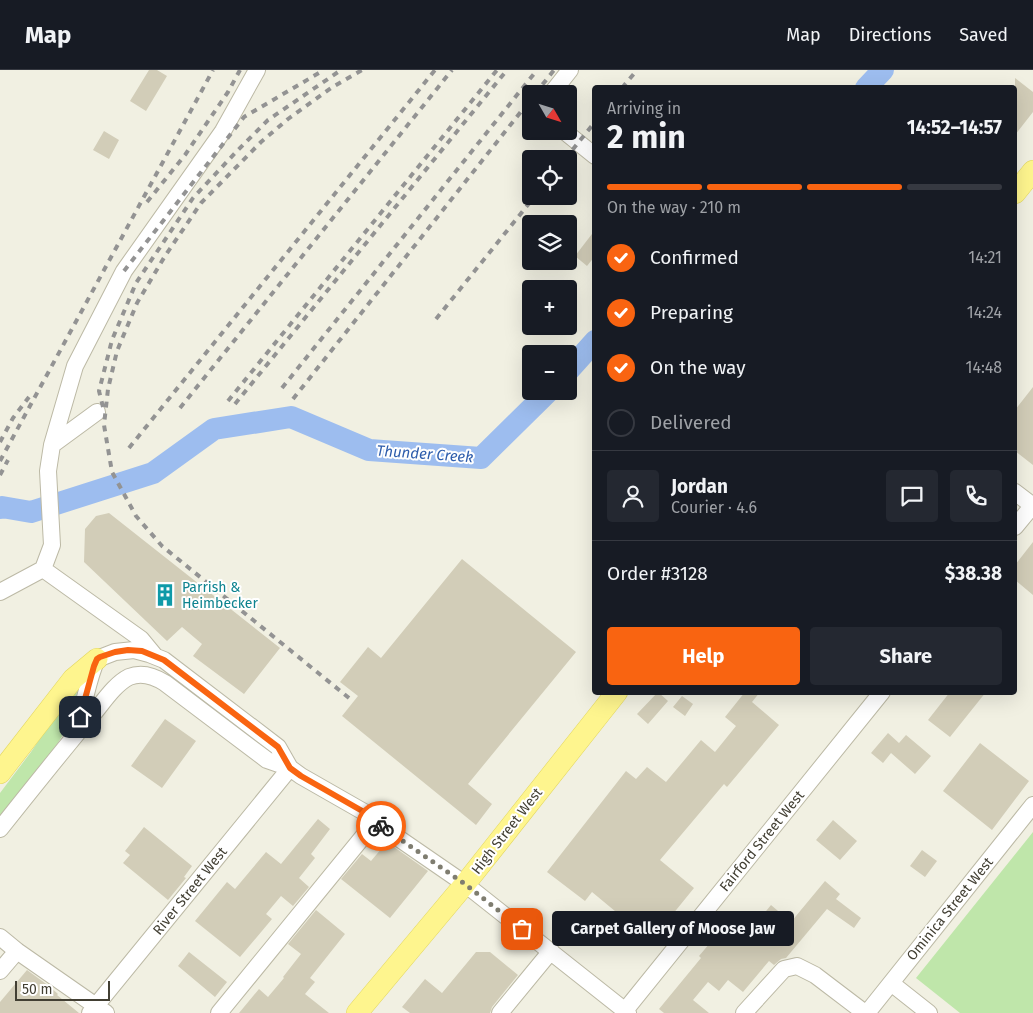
<!DOCTYPE html>
<html lang="en">
<head>
<meta charset="utf-8">
<style>
  body { margin:0; font-family:"Fira Sans",sans-serif; background:#242831; color:#f1f3f6; height:100vh; display:flex; flex-direction:column; font-size:19px; white-space:nowrap }
  * { box-sizing:border-box; margin:0 }
  p { font-size:16px; color:#9ea1a6 }
  .icon { flex:none; width:28px; height:28px; fill:none; stroke:currentColor; stroke-width:2; stroke-linecap:round; stroke-linejoin:round }
  .map { position:relative; flex:1; overflow:hidden }
  .details { position:absolute; left:592px; top:15px; width:425px; height:610px; display:flex; flex-direction:column; background:#171b24; border-radius:5px; box-shadow:0 5px 20px #0002 }
  .details>* { flex:none }
  .needle { width:32px; rotate:129deg }
  .fabs { position:absolute; left:522px; top:15px; display:grid; gap:10px }
  .fabs a { display:grid; place-items:center; width:55px; height:55px; border-radius:5px; background:#171b24; box-shadow:0 5px 20px #0002; font-size:25px }
  .scale { position:absolute; left:15px; bottom:12px; width:95px; box-sizing:border-box; padding-left:5px; border:2px solid #423f33; border-top:0; font-size:14px; line-height:18px; white-space:nowrap; color:#423f33; -webkit-text-stroke:4px #fff; paint-order:stroke }
  .pin { position:absolute; display:grid; place-items:center; width:42px; height:42px; color:#fff; margin:-21px; border-radius:10px; box-shadow:0 2px 8px #0006 }
  .courier { position:absolute; display:grid; place-items:center; width:50px; height:50px; margin:-25px; border:4px solid #f96411; border-radius:50%; background:#fff; color:#222; box-shadow:0 1px 6px #0007 }
  .bubble { position:absolute; height:35px; border-radius:5px; background:#171b24; box-shadow:0 5px 20px #0002; font-size:16px; font-weight:700; line-height:35px; text-align:center }
  .headline em { font-style:normal; font-weight:700 }
  .headline div { display:flex; flex-direction:column-reverse }
  .headline { display:flex; align-items:center; justify-content:space-between; height:85px; padding:0 15px }
  h1 { font-size:32px; font-weight:700; line-height:38px }
  .bar { display:grid; grid-template-columns:repeat(4,1fr); gap:8px 5px; align-content:center; height:60px; padding:0 15px }
  .bar i { height:6px; border-radius:4px; background:#363941 }
  .bar .current { background:#f96411 }
  .bar p { grid-column:span 4 }
  .line { display:flex; align-items:center; gap:12px; padding:0 15px; border-top:1px solid #363941 }
  .line div { flex:1 }
  .round { display:grid; place-items:center; flex:none; width:52px; height:52px; border-radius:5px; background:#242831 }
  ol { padding:0 15px; list-style:none }
  li { display:flex; align-items:center; gap:15px; height:55px }
  li p { margin-inline-start:auto }
  li .icon { padding:5px; border-radius:50%; background:#f96411; color:#fff; stroke-width:4 }
  li:last-child { color:#9ea1a6 }
  li i { width:28px; height:28px; border:2px solid #363941; border-radius:50% }
  .cta { display:flex; gap:10px; margin-top:auto; padding:10px 15px }
  .cta a { flex:1; height:58px; border-radius:5px; background:#f96411; color:#fff; font-size:20px; font-weight:700; line-height:58px; text-align:center }
  .cta a+a { background:#242831; color:#f1f3f6 }
  header { display:flex; align-items:center; gap:30px; box-sizing:border-box; height:70px; padding:0 25px; background:#171b24; border-bottom:1px solid #363941 }
  header strong { font-size:24px }
  nav { display:flex; gap:28px; margin-inline-start:auto; font-size:18px }
  .map>svg:first-child { display:block }
  .green { fill:#bfe6aa }
  .lines { fill:none; stroke-linecap:round; stroke-linejoin:round }
  .river { stroke:#9dbdef; stroke-width:22 }
  .building { fill:#d2cdb8 }
  .minor-casing { stroke:#bcb9a5; stroke-width:18 }
  .major-casing { stroke:#e2d65f; stroke-width:22 }
  .minor { stroke:#fff; stroke-width:16 }
  .major { stroke:#fef58e; stroke-width:21 }
  .rail { stroke:#939393; stroke-width:4; stroke-dasharray:6 6; stroke-linecap:butt }
  .done { stroke:#7f7d70; stroke-width:5; stroke-dasharray:0 9 }
  .route { stroke:#f96411; stroke-width:6 }
  .labels { text-anchor:middle; dominant-baseline:central; stroke-width:4; stroke-linejoin:round; paint-order:stroke }
  .culture-label { font-size:14px; fill:#0d838f; stroke:#fff; text-anchor:start }
  .street-label { font-size:14px; fill:#423f33; stroke:#fff }
  .water-label { font-size:15px; font-style:italic; fill:#2e5dac; stroke:#fff }
</style>
</head>
<body>
<header>
<strong>Map</strong>
<nav><a>Map</a><a>Directions</a><a>Saved</a></nav>
</header>
<div class="map">
<svg width="1033" height="943" viewBox="0 0 1033 943">
  <rect width="100%" height="100%" fill="#f1f0e2"/>
  <!-- green -->
  <path class="green" d="M77 613C80 661 29 711 0 747V723L31 682Z
    M1033 762V943H960L916 908Z"/>
  <g class="lines">
    <!-- river -->
    <path class="river" d="M866 18 883 0
      M569 300 595 271
      M0 438 2 437 31 442 153 403 214 359 291 347 369 380 481 388 549 321"/>
  </g>
  <!-- building -->
  <path class="building" d="M149 0H157L167 6 146 41 130 31Z
    M1015 8 1033 22V42L1015 65Z
    M104 61 119 70 109 89 93 80Z
    M595 160V186L587 196 575 186Z
    M1033 317V395L1015 381V340Z
    M109 443 280 578 244 624 193 586 202 574 182 557 167 571 84 492 85 459 96 446Z
    M1033 472V525L1015 510V495Z
    M462 489 576 582 468 714 492 734 476 755 342 646 358 626 340 612 368 577 381 588Z
    M658 622 668 631 648 654 637 644Z
    M745 622H760L752 632 779 655 727 717 724 714 660 790 694 818 651 871 592 822 585 831 547 802 626 701 636 709 647 697 666 712 701 670 715 682 736 656 725 647Z
    M950 622H986L950 667 928 650Z
    M682 626 693 634 685 646 673 637Z
    M165 649 196 671 162 718 131 696Z
    M888 663 899 673 906 665 931 686 915 704 891 683 883 693 871 683Z
    M980 673 1029 711 992 760 943 721Z
    M318 749 330 759 311 784 315 788 299 808 309 817 293 836 281 826 266 844 272 849 240 887 195 851 227 812 235 819 266 782 281 794Z
    M833 750 857 771 840 790 816 770Z
    M144 757 192 796 184 807 186 808 168 830 123 793 130 785 125 781Z
    M387 772 428 801 390 848 341 809 362 784 371 791Z
    M922 780 937 791 925 807 910 796Z
    M825 811 840 824 836 829 861 848 854 858 827 839 786 888 781 889 774 895 769 891 743 922 728 910 719 921 708 912 693 930 709 943H664L659 939 701 888 699 886 721 860 739 874 771 835 791 852Z
    M316 840 345 864 310 908 315 912 305 924 329 943H239L259 919 268 927 284 908 283 907 301 884 288 874Z
    M189 882 227 912 215 927 178 896Z
    M476 882H490L518 905 492 937 490 943H410L402 937 425 909 442 923Z
    M27 900 49 916 58 924 57 925 79 943H0V932Z"/>
  <g class="lines">
    <defs>
      <path id="minor" d="M551 24 570 0
        M564 61 595 86
        M52 375 97 342
        M1015 422 1033 436
        M1015 457 1033 435
        M43 499 141 569 155 586
        M0 522 43 499 52 475 48 401 52 375 75 296 124 201 223 61 257 0
        M76 658C85 635 87 611 97 589L115 582 134 580 149 584 164 590 278 677 290 698
        M0 759C31 720 62 681 94 643 104 631 115 614 129 607 141 602 154 606 165 613L267 690 290 698 301 706 364 742 375 752 465 814 628 943
        M0 867 17 881 106 943
        M0 901 17 881
        M891 913 929 943
        M90 943 290 698
        M219 943 375 752
        M500 943 551 881
        M623 943 882 622
        M744 943 784 899 797 896 815 905 865 943
        M867 943 1033 735"/>
      <path id="major" d="M1015 123 1033 101
        M0 703 73 609 97 589
        M357 943 465 814 617 622"/>
    </defs>
    <!-- minor casing -->
    <use href="#minor" class="minor-casing"/>
    <!-- major casing -->
    <use href="#major" class="major-casing"/>
    <!-- minor -->
    <use href="#minor" class="minor"/>
    <!-- major -->
    <use href="#major" class="major"/>
    <!-- rail -->
    <path class="rail" d="M622 18 637 0
      M535 24 554 0
      M565 89 595 52
      M147 132 185 85 228 22 240 0
      M124 201 244 47 324 0
      M436 249 535 126
      M282 318 537 0
      M293 329 531 29
      M228 331 497 0
      M235 334 507 0
      M103 337 99 321 112 270 136 213 193 128 237 81 268 50 341 0
      M180 338 452 0
      M0 372 13 348 29 327
      M129 378 435 0
      M0 391 213 0
      M0 405 8 390
      M349 628 162 476 136 446 112 402 104 355 108 319 117 281 137 233 165 186 201 133 261 72 288 49 331 18 362 0"/>
  </g>
  <g class="lines">
    <!-- done -->
    <path class="done" d="M381 756 465 814 522 859"/>
    <!-- route -->
    <path class="route" d="M80 647 94 596 97 589 100 587 115 582 128 580 142 581 164 590 278 677 290 698 301 706 364 742 381 756"/>
  </g>
  <!-- icons -->
  <defs>
    <symbol id="building-bare" viewBox="-9 -9 18 18"><path d="M-4-6H4V6H1V3H-1V6H-4ZM-2.5-4.3h1.7v1.8h-1.7ZM.8-4.3h1.7v1.8H.8ZM-2.5-1h1.7V.8h-1.7ZM.8-1h1.7V.8H.8Z" fill="#0f9aa8" stroke="#fff" stroke-width="2.5" paint-order="stroke"/></symbol>
  </defs>
  <g fill-rule="evenodd">
    <use href="#building-bare" x="149" y="509" width="32" height="32"/>
  </g>
  <g class="labels">
    <!-- culture labels -->
    <g class="culture-label">
      <text x="182" y="517">Parrish &amp;<tspan x="182" dy="16">Heimbecker</tspan></text>
    </g>
    <!-- street labels -->
    <g class="street-label">
      <text transform="translate(507 761) rotate(-52)">High Street West</text>
      <text transform="translate(762 771) rotate(-51)">Fairford Street West</text>
      <text transform="translate(190 821) rotate(-51)">River Street West</text>
      <text transform="translate(950 839) rotate(-51)">Ominica Street West</text>
    </g>
    <!-- water labels -->
    <g class="water-label">
      <text transform="translate(425 384) rotate(4)">Thunder Creek</text>
    </g>
  </g>
</svg>
<div class="fabs">
<a><svg class="needle" viewBox="-14 -14 28 28"><path d="M0-13l5 13h-10z" fill="#e53935"/><path d="M0 13l5-13h-10z" fill="#9ea1a6"/></svg></a>
<a><svg class="icon" aria-label="locate" viewBox="0 0 24 24"><circle cx="12" cy="12" r="6"/><path d="M12 2v4M12 18v4M2 12h4M18 12h4"/></svg></a>
<a><svg class="icon" aria-label="layers" viewBox="0 0 24 24"><path d="M12 4l9 5-9 5-9-5zM3 14l9 5 9-5"/></svg></a>
<a>+</a>
<a>−</a>
</div>
<div class="scale">50 m</div>
<div class="pin" style="left:522px;top:859px;background:#ea580c"><svg class="icon" aria-label="bag" viewBox="0 0 24 24"><path d="M5 8h14l-1 12H6zM9 8a3 3 0 0 1 6 0"/></svg></div>
<div class="pin" style="left:80px;top:647px;background:#1f2937"><svg class="icon" aria-label="home" viewBox="0 0 24 24"><path d="M3 11l9-7 9 7M6 9v11h12V9"/></svg></div>
<div class="courier" style="left:381px;top:756px"><svg class="icon" aria-label="bike" viewBox="0 0 24 24"><circle cx="6" cy="16" r="4"/><circle cx="18" cy="16" r="4"/><path d="M6 16l4-8h5l3 8M10 8l3 8H6M13 5h3"/></svg></div>
<div class="bubble" style="left:552px;top:841px;width:242px">Carpet Gallery of Moose Jaw</div>
<section class="details">
<div class="headline"><div><h1>2 min</h1><p>Arriving in</p></div><em>14:52–14:57</em></div>
<div class="bar"><i class="current"></i><i class="current"></i><i class="current"></i><i></i><p>On the way · 210 m</p></div>
<ol>
<li><svg class="icon" aria-label="check" viewBox="0 0 24 24"><path d="M5 12l5 5 9-10"/></svg>Confirmed<p>14:21</p></li>
<li><svg class="icon" aria-label="check" viewBox="0 0 24 24"><path d="M5 12l5 5 9-10"/></svg>Preparing<p>14:24</p></li>
<li><svg class="icon" aria-label="check" viewBox="0 0 24 24"><path d="M5 12l5 5 9-10"/></svg>On the way<p>14:48</p></li>
<li><i></i>Delivered</li>
</ol>
<div class="line" style="height:90px"><a class="round"><svg class="icon" aria-label="person" viewBox="0 0 24 24"><circle cx="12" cy="8" r="4"/><path d="M4 21q1-7 8-7t8 7"/></svg></a><div><b>Jordan</b><p>Courier · 4.6</p></div><a class="round"><svg class="icon" aria-label="chat" viewBox="0 0 24 24"><path d="M4 5h16v11H9l-5 4z"/></svg></a><a class="round"><svg class="icon" aria-label="phone" viewBox="0 0 24 24"><path d="M5 4h4l2 5-3 2q2 4 5 5l2-3 5 2v4C11 20 4 13 5 4z"/></svg></a></div>
<div class="line" style="height:65px"><div>Order #3128</div><b>$38.38</b></div>
<div class="cta"><a>Help</a><a>Share</a></div>
</section>
</div>
</body>
</html>
